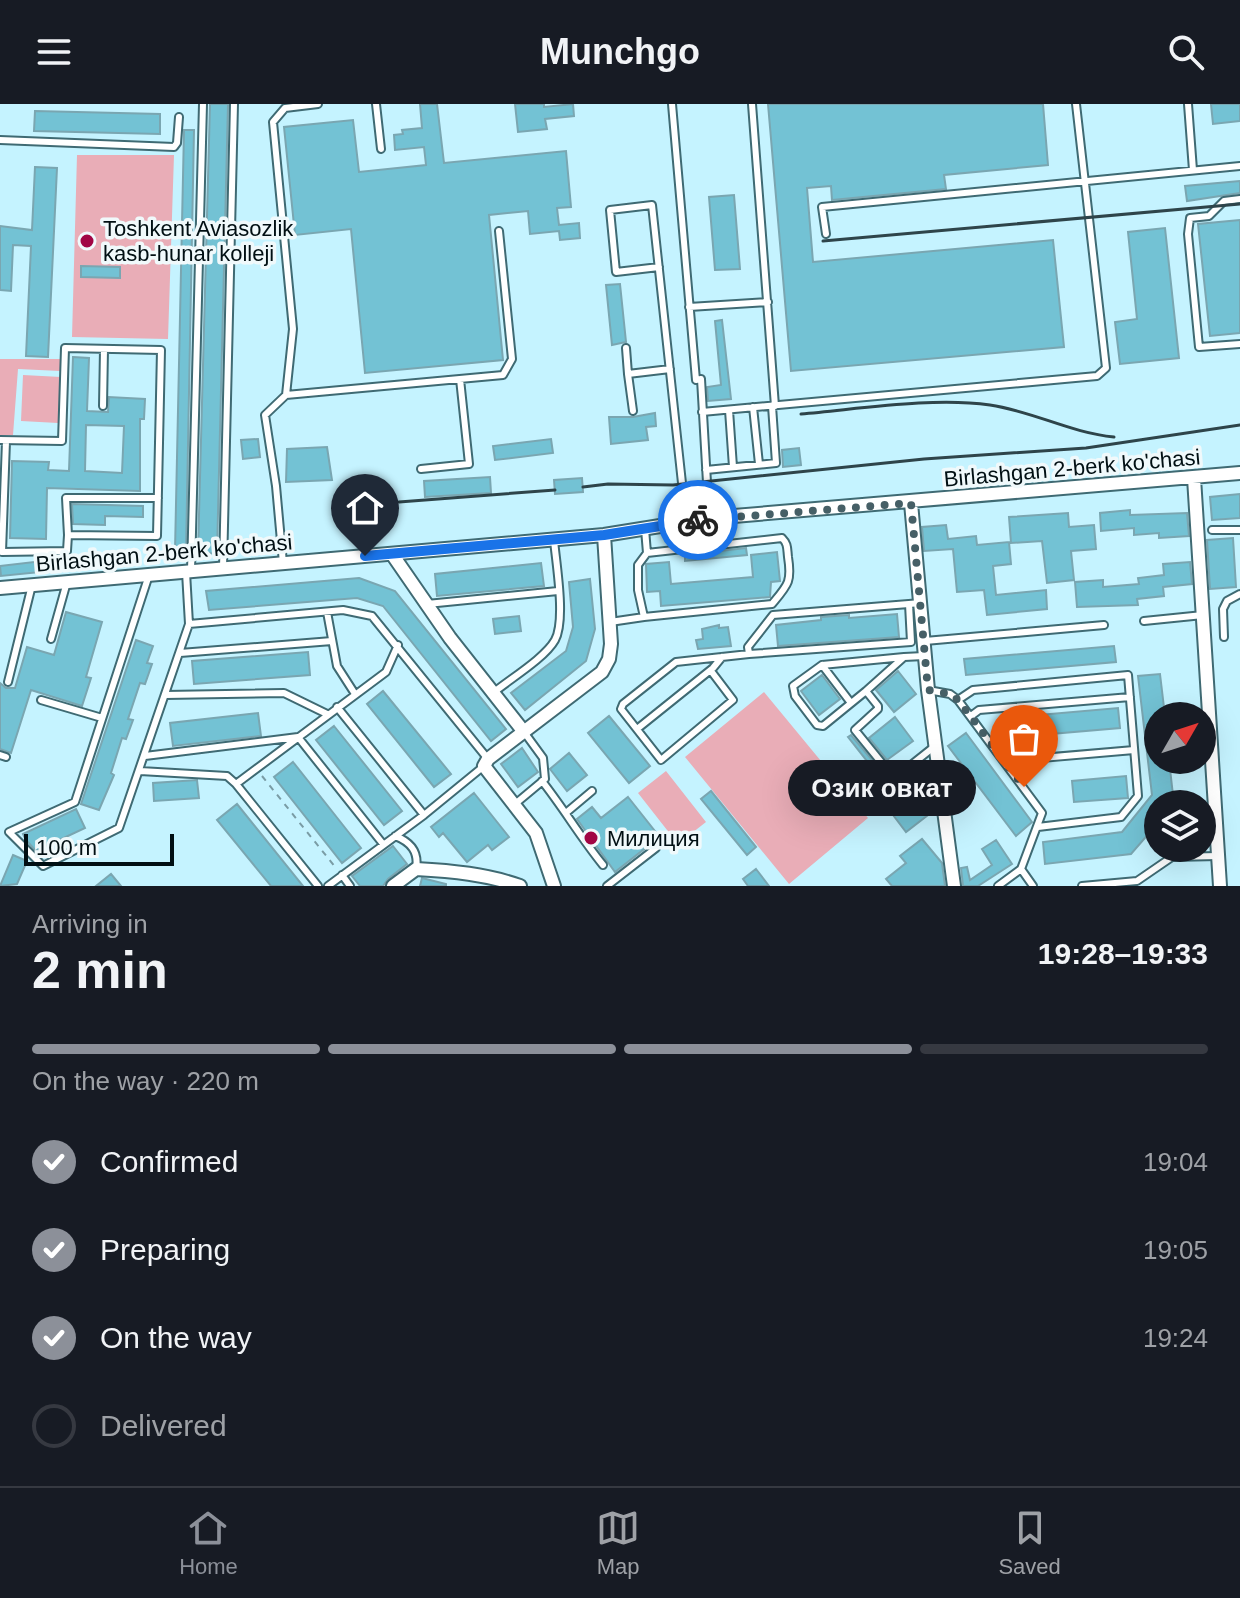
<!DOCTYPE html>
<html lang="en">
<head>
<meta charset="utf-8">
<style>
  body { margin:0; font-family:Arial,sans-serif; background:#242831; color:#f1f3f6; height:100vh; display:flex; flex-direction:column; font-size:30px; white-space:nowrap }
  * { box-sizing:border-box; margin:0 }
  p { font-size:26px; color:#9ea1a6 }
  .icon { flex:none; width:44px; height:44px; fill:none; stroke:currentColor; stroke-width:2; stroke-linecap:round; stroke-linejoin:round }
  .map { position:relative; height:782px; overflow:hidden }
  .drawer { display:flex; flex-direction:column; background:#171b24; flex:1 }
  .drawer>* { flex:none }
  .needle { width:52px; rotate:51deg }
  .tools { position:absolute; left:1144px; top:598px; display:grid; gap:16px }
  .tools a { display:grid; place-items:center; width:72px; height:72px; border-radius:50%; background:#171b24; box-shadow:0 8px 32px #0002; font-size:40px }
  .scale { position:absolute; left:24px; bottom:20px; width:150px; box-sizing:border-box; padding-left:8px; border:4px solid #010f13; border-top:0; font-size:22px; line-height:28px; white-space:nowrap; color:#010f13; -webkit-text-stroke:6px #f0f9fb; paint-order:stroke }
  .pin { position:absolute; display:grid; place-items:center; width:68px; height:68px; color:#fff; margin:-82px -34px; border-radius:50% 50% 50% 0; rotate:-45deg; box-shadow:0 0 8px #0007 }
  .pin .icon { rotate:45deg }
  .courier { position:absolute; display:grid; place-items:center; width:80px; height:80px; margin:-40px; border:6px solid #1a73e8; border-radius:50%; background:#fff; color:#222; box-shadow:0 2px 10px #0007 }
  .bubble { position:absolute; height:56px; border-radius:28px; background:#171b24; box-shadow:0 8px 32px #0002; font-size:26px; font-weight:800; line-height:56px; text-align:center }
  .summary em { font-style:normal; font-weight:800 }
  .summary div { display:flex; flex-direction:column-reverse }
  .summary { display:flex; align-items:center; justify-content:space-between; height:136px; padding:0 32px }
  h1 { font-size:52px; font-weight:800; line-height:60px }
  .bar { display:grid; grid-template-columns:repeat(4,1fr); gap:12px 8px; align-content:center; height:96px; padding:0 32px }
  .bar i { height:10px; border-radius:6px; background:#363941 }
  .bar .selected { background:#8c9099 }
  .bar p { grid-column:span 4 }
  ol { padding:0 32px; list-style:none }
  li { display:flex; align-items:center; gap:24px; height:88px }
  li p { margin-inline-start:auto }
  li .icon { padding:8px; border-radius:50%; background:#8c9099; color:#fff; stroke-width:4 }
  li:last-child { color:#9ea1a6 }
  li i { width:44px; height:44px; border:4px solid #363941; border-radius:50% }
  header { display:flex; justify-content:space-between; align-items:center; height:104px; padding:0 32px; background:#171b24; font-size:36px; font-weight:800 }
  .tabs { display:flex; justify-content:space-around; align-items:center; height:112px; border-top:2px solid #363941; background:#171b24; font-size:22px; color:#9ea1a6 }
  .tabs a { display:grid; justify-items:center; gap:4px }
  .tabs .selected { color:#8c9099 }
  .map>svg:first-child { display:block }
  .green { fill:#e9adb7 }
  .building { fill:#73c2d4; stroke:#7aa6b1; stroke-width:2; fill-rule:evenodd }
  .lines { fill:none; stroke-linecap:round; stroke-linejoin:round }
  .service-casing { stroke:#3f6a73; stroke-width:10 }
  .minor-casing { stroke:#3f6a73; stroke-width:16 }
  .path { stroke:#7a9ca5; stroke-width:2; stroke-dasharray:6 6; stroke-linecap:butt }
  .service { stroke:#fff; stroke-width:6 }
  .minor { stroke:#fff; stroke-width:12 }
  .rail { stroke:#2e444a; stroke-width:3 }
  .done { stroke:#465f66; stroke-width:8; stroke-dasharray:0 14.4 }
  .route { stroke:#1a73e8; stroke-width:10 }
  .poi-dot { fill:#a10544; stroke:#f0f9fb; stroke-width:3 }
  .labels { text-anchor:middle; dominant-baseline:central; stroke-width:7; stroke-linejoin:round; paint-order:stroke }
  .poi-label { font-size:22px; fill:#010f13; stroke:#f0f9fb; text-anchor:start }
  .street-label { font-size:22px; fill:#010f13; stroke:#f0f9fb }
</style>
</head>
<body>
<header><svg class="icon" aria-label="menu" viewBox="0 0 24 24"><path d="M4 6h16M4 12h16M4 18h16"/></svg>Munchgo<svg class="icon" aria-label="search" viewBox="0 0 24 24"><circle cx="10" cy="10" r="6"/><path d="M15 15l6 6"/></svg></header>
<div class="map">
<svg width="1240" height="782" viewBox="0 0 1240 782">
  <rect width="100%" height="100%" fill="#c5f3ff"/>
  <!-- green -->
  <path class="green" d="M77 51H174L168 235 72 233Z
    M0 255H60V267L18 265 13 331H0Z
    M23 271 61 273 58 319 21 317Z
    M764 588 868 714 789 780 685 653Z
    M666 667 706 718 678 740 638 689Z"/>
  <!-- building -->
  <path class="building" d="M210 0H228L217 450 198 448Z
    M420 0H437L444 59 566 47 571 103 557 104 559 121 579 119 580 134 560 136 559 127 530 130 528 107 489 111 503 256 365 269 351 125 295 131 284 23 353 16 359 68 426 61 424 43 395 46 394 31 403 30 402 26 422 24Z
    M515 0H544V3L573 0 574 12 545 15 547 25 518 28Z
    M768 0H1043L1048 61 944 71 946 85 832 96 831 82 807 84 813 158 1053 136 1064 243 791 267Z
    M1211 0H1240V17L1213 20Z
    M35 7 160 10V30L34 27Z
    M184 26H194L186 447H175Z
    M35 63 57 64 48 253 26 252 31 142 13 141 11 187 0 186V122L32 126Z
    M1240 77V89L1187 97 1185 82Z
    M734 91 740 165 715 166 709 93Z
    M1240 116V229L1210 232 1198 120Z
    M1165 124 1179 254 1120 260 1115 218 1137 215 1128 128Z
    M81 162 120 163V174L81 173Z
    M620 180 626 238 612 241 606 181Z
    M722 216 731 295 708 297 707 283 721 281 715 217Z
    M73 253 89 254 87 307 108 308 109 293 145 295 144 315H140V387L47 384 46 435 10 434 12 357 49 358 48 366 69 367ZM86 321 124 322 122 369 85 367Z
    M655 309 656 322 646 323 648 336 611 340 609 313H633Z
    M258 335 260 353 243 355 241 336Z
    M551 335 553 349 495 356 493 342Z
    M327 343 332 376 286 378 287 345Z
    M799 344 801 361 783 363 782 346Z
    M490 373 491 389 425 393 424 377Z
    M582 374 583 388 555 390 554 376Z
    M1240 390V414L1212 416 1210 393Z
    M72 400 143 402V413L105 412V421L73 420Z
    M1130 406V411L1187 409 1189 432 1159 434V429L1134 431V424L1101 427 1100 409Z
    M1068 409 1069 423 1094 421 1096 445 1071 447 1074 476 1047 479 1042 437 1011 439 1009 413Z
    M946 421 948 435 976 432 977 441 1009 438 1011 460 993 462 996 491 1046 486 1047 505 987 511 984 486 957 488 953 445 924 447 922 423Z
    M1233 434 1236 483 1210 485 1207 436Z
    M746 444 747 451 685 457V451Z
    M777 448 780 477 771 478 770 493 661 502 660 487 647 488 646 460 669 458 671 480 753 473 751 451Z
    M68 454 69 465 1 472 0 462Z
    M1190 458 1192 480 1163 483 1164 492 1137 495 1138 501 1077 503 1075 478 1103 476V483L1139 480 1138 474 1164 471 1163 460Z
    M541 459 544 482 437 492 435 470Z
    M359 474 395 487 506 625 491 637 383 502 357 494 209 506 206 487Z
    M590 475 595 525 586 557 525 606 511 589 566 547 573 523 569 478Z
    M66 508 102 518 86 573 91 574 82 602 31 586 11 649 0 645V579L6 584H15L27 543 54 551Z
    M897 510 899 533 778 542 776 521 821 516V513L849 511V514Z
    M519 512 521 527 495 530 493 515Z
    M719 521V524L728 523 731 542 698 545 696 536 703 535 702 525Z
    M136 536 153 542 147 559 152 560 145 580 140 579 128 615 133 616 126 635 122 634 111 669 114 671 99 706 81 700Z
    M1114 542 1116 558 966 571 964 555Z
    M308 548 310 571 194 580 192 557Z
    M898 567 916 590 894 608 876 586Z
    M1160 570 1165 612H1158V656H1169L1174 700H1158V719L1131 750 1045 760 1043 738 1122 728 1152 691 1138 572Z
    M822 571 840 595 819 611 801 587Z
    M383 587 451 670 434 683 367 600Z
    M1118 604 1120 624 1005 634 1004 614Z
    M258 609 261 632 173 642 170 619Z
    M609 612 650 662 629 679 588 629Z
    M895 613 913 637 887 656 869 634Z
    M334 622 402 707 384 721 316 636Z
    M966 629 1032 718 1016 732 948 642Z
    M851 631 878 663 874 666 848 633Z
    M522 644 538 668 518 683 501 660Z
    M569 649 587 671 567 687 550 665Z
    M293 658 361 744 342 759 274 673Z
    M1126 672 1128 694 1074 698 1072 677Z
    M197 676 199 694 154 697 153 679Z
    M909 686 928 711 906 728 887 703Z
    M711 687 756 743 747 751 701 695Z
    M474 689 509 733 492 746 488 741 467 758 443 729 439 733 431 723Z
    M628 693 662 736 652 739 615 768 577 715 592 703 601 714Z
    M237 700 303 782H271L217 716Z
    M76 705 85 724 36 747 26 736 23 730Z
    M922 735 942 759 945 782H892L886 775 906 759 900 752Z
    M996 736 1012 760 978 782H963L961 764 967 763 970 776 992 761 982 745Z
    M393 742 407 760 388 775 383 782H360L352 772Z
    M13 751 27 757 17 780 0 782Z
    M756 765 769 782H748L743 775Z
    M111 770 121 782H96Z
    M422 774 446 780V782H420Z"/>
  <g class="lines">
    <defs>
      <path id="service" d="M376 0 381 45
        M672 0 696 276 701 275 709 413
        M752 0 775 302
        M1188 0 1193 66
        M0 36 174 43 177 39 179 13
        M1240 95 1224 97 1209 112 1190 114 1188 130 1199 243 1240 240
        M826 130 822 103 1240 62
        M659 163 616 168 610 106 652 101 682 379 684 417
        M689 203 768 198
        M626 244 628 270
        M286 291 293 225 273 18 285 4 318 0
        M103 302 104 245
        M753 303 759 360
        M729 306 733 363
        M633 307 628 270 670 265
        M702 308 1097 272 1106 264 1076 0
        M0 336 62 337 65 244 161 246 157 432 68 431 67 447 2 448 6 337
        M421 365 469 360 460 275
        M706 366 776 359 772 302
        M1212 426H1240
        M68 431 66 394H158
        M283 459 276 382 265 311 286 291 503 271 512 255 499 127
        M223 464 234 0
        M191 467 203 0
        M149 471 75 698 9 728 43 762 119 724 189 520 186 468
        M427 500 558 487
        M909 500 911 538 749 550 748 543 773 511 921 499
        M327 508 337 562 355 590
        M644 513 772 500C788 481 792 478 788 453 787 444 788 440 782 434L647 449
        M1144 517 1203 511
        M610 518 644 513 638 486V461L647 449 645 425
        M189 520 343 506 372 512 488 655
        M1224 533 1223 505 1227 497 1240 490
        M51 535 67 478
        M925 537 1104 521
        M180 549 332 537
        M822 561 851 599
        M711 567 733 596 661 656 621 605 623 600 676 558 749 550
        M8 578 32 481
        M928 586 950 590 958 596 1042 709 1021 765 998 782
        M866 587 823 622 817 621 795 592 793 582 822 561 904 553
        M493 589C510 575 545 554 555 536 566 516 556 459 554 436
        M165 591 284 589 327 610
        M41 596 102 614
        M958 596 973 586 1128 571 1138 692 1121 713 1038 723
        M337 603 424 711
        M971 612 979 606 1130 593
        M637 625 713 564 722 553
        M0 651 6 653
        M145 652 298 633 383 740
        M1006 657 1134 646
        M885 663 855 626 878 605V602L866 587 904 553 924 552
        M140 667 227 672 236 680 386 568 398 541
        M542 677C564 705 581 734 603 761
        M236 680 318 782
        M876 689 935 642
        M515 700 545 675 543 654 524 628
        M567 708 592 687
        M395 732C411 738 419 748 416 765
        M1021 765 1033 782
        M342 771 350 782
        M328 782 424 711 484 662
        M607 782 656 744
        M1082 782 1137 777 1172 753 1218 752"/>
      <path id="minor" d="M1194 374 1220 782
        M911 399 928 586 954 782
        M392 450 450 534 524 628
        M0 484 604 431 710 414 1240 369
        M393 782 416 765C452 767 486 770 520 782
        M554 782 536 729 484 662 488 655 602 568 609 555 611 540 604 431"/>
    </defs>
    <!-- service casing -->
    <use href="#service" class="service-casing"/>
    <!-- minor casing -->
    <use href="#minor" class="minor-casing"/>
    <!-- path -->
    <path class="path" d="M262 672 336 764"/>
    <!-- service -->
    <use href="#service" class="service"/>
    <!-- minor -->
    <use href="#minor" class="minor"/>
    <!-- rail -->
    <path class="rail" d="M823 137 1240 100
      M801 310C860 305 932 293 990 301 1032 307 1071 329 1114 333
      M583 383 608 380 673 381 924 355 1086 344 1240 321
      M399 398 555 386"/>
  </g>
  <g class="lines">
    <!-- done -->
    <path class="done" d="M698 416 911 399 928 586 950 590 958 596 1024 683"/>
    <!-- route -->
    <path class="route" d="M365 452 604 431 698 416"/>
  </g>
  <!-- markers -->
  <g class="poi-dot">
    <circle cx="87" cy="137" r="8"/>
    <circle cx="591" cy="734" r="8"/>
  </g>
  <g class="labels">
    <!-- poi labels -->
    <g class="poi-label">
      <text x="103" y="124">Toshkent Aviasozlik<tspan x="103" dy="25">kasb-hunar kolleji</tspan></text>
      <text x="607" y="734">Милиция</text>
    </g>
    <!-- street labels -->
    <g class="street-label">
      <text transform="translate(1072 364) rotate(-5)">Birlashgan 2-berk ko'chasi</text>
      <text transform="translate(164 449) rotate(-5)">Birlashgan 2-berk ko'chasi</text>
    </g>
  </g>
</svg>
<div class="tools">
<a><svg class="needle" viewBox="-14 -14 28 28"><path d="M0-13l5 13h-10z" fill="#e53935"/><path d="M0 13l5-13h-10z" fill="#9ea1a6"/></svg></a>
<a><svg class="icon" aria-label="layers" viewBox="0 0 24 24"><path d="M12 4l9 5-9 5-9-5zM3 14l9 5 9-5"/></svg></a>
</div>
<div class="scale">100 m</div>
<div class="pin" style="left:1024px;top:683px;background:#ea580c"><svg class="icon" aria-label="bag" viewBox="0 0 24 24"><path d="M5 8h14l-1 12H6zM9 8a3 3 0 0 1 6 0"/></svg></div>
<div class="pin" style="left:365px;top:452px;background:#1f2937"><svg class="icon" aria-label="home" viewBox="0 0 24 24"><path d="M3 11l9-7 9 7M6 9v11h12V9"/></svg></div>
<div class="courier" style="left:698px;top:416px"><svg class="icon" aria-label="bike" viewBox="0 0 24 24"><circle cx="6" cy="16" r="4"/><circle cx="18" cy="16" r="4"/><path d="M6 16l4-8h5l3 8M10 8l3 8H6M13 5h3"/></svg></div>
<div class="bubble" style="left:788px;top:656px;width:188px">Озик овкат</div>
</div>
<section class="drawer">
<div class="summary"><div><h1>2 min</h1><p>Arriving in</p></div><em>19:28–19:33</em></div>
<div class="bar"><i class="selected"></i><i class="selected"></i><i class="selected"></i><i></i><p>On the way · 220 m</p></div>
<ol>
<li><svg class="icon" aria-label="check" viewBox="0 0 24 24"><path d="M5 12l5 5 9-10"/></svg>Confirmed<p>19:04</p></li>
<li><svg class="icon" aria-label="check" viewBox="0 0 24 24"><path d="M5 12l5 5 9-10"/></svg>Preparing<p>19:05</p></li>
<li><svg class="icon" aria-label="check" viewBox="0 0 24 24"><path d="M5 12l5 5 9-10"/></svg>On the way<p>19:24</p></li>
<li><i></i>Delivered</li>
</ol>
</section>
<nav class="tabs">
<a class="selected"><svg class="icon" aria-label="home" viewBox="0 0 24 24"><path d="M3 11l9-7 9 7M6 9v11h12V9"/></svg>Home</a>
<a><svg class="icon" aria-label="map" viewBox="0 0 24 24"><path d="M3 6l6-2 6 2 6-2v14l-6 2-6-2-6 2zM9 4v14M15 6v14"/></svg>Map</a>
<a><svg class="icon" aria-label="saved" viewBox="0 0 24 24"><path d="M7 4h10v16l-5-4-5 4z"/></svg>Saved</a>
</nav>
</body>
</html>
